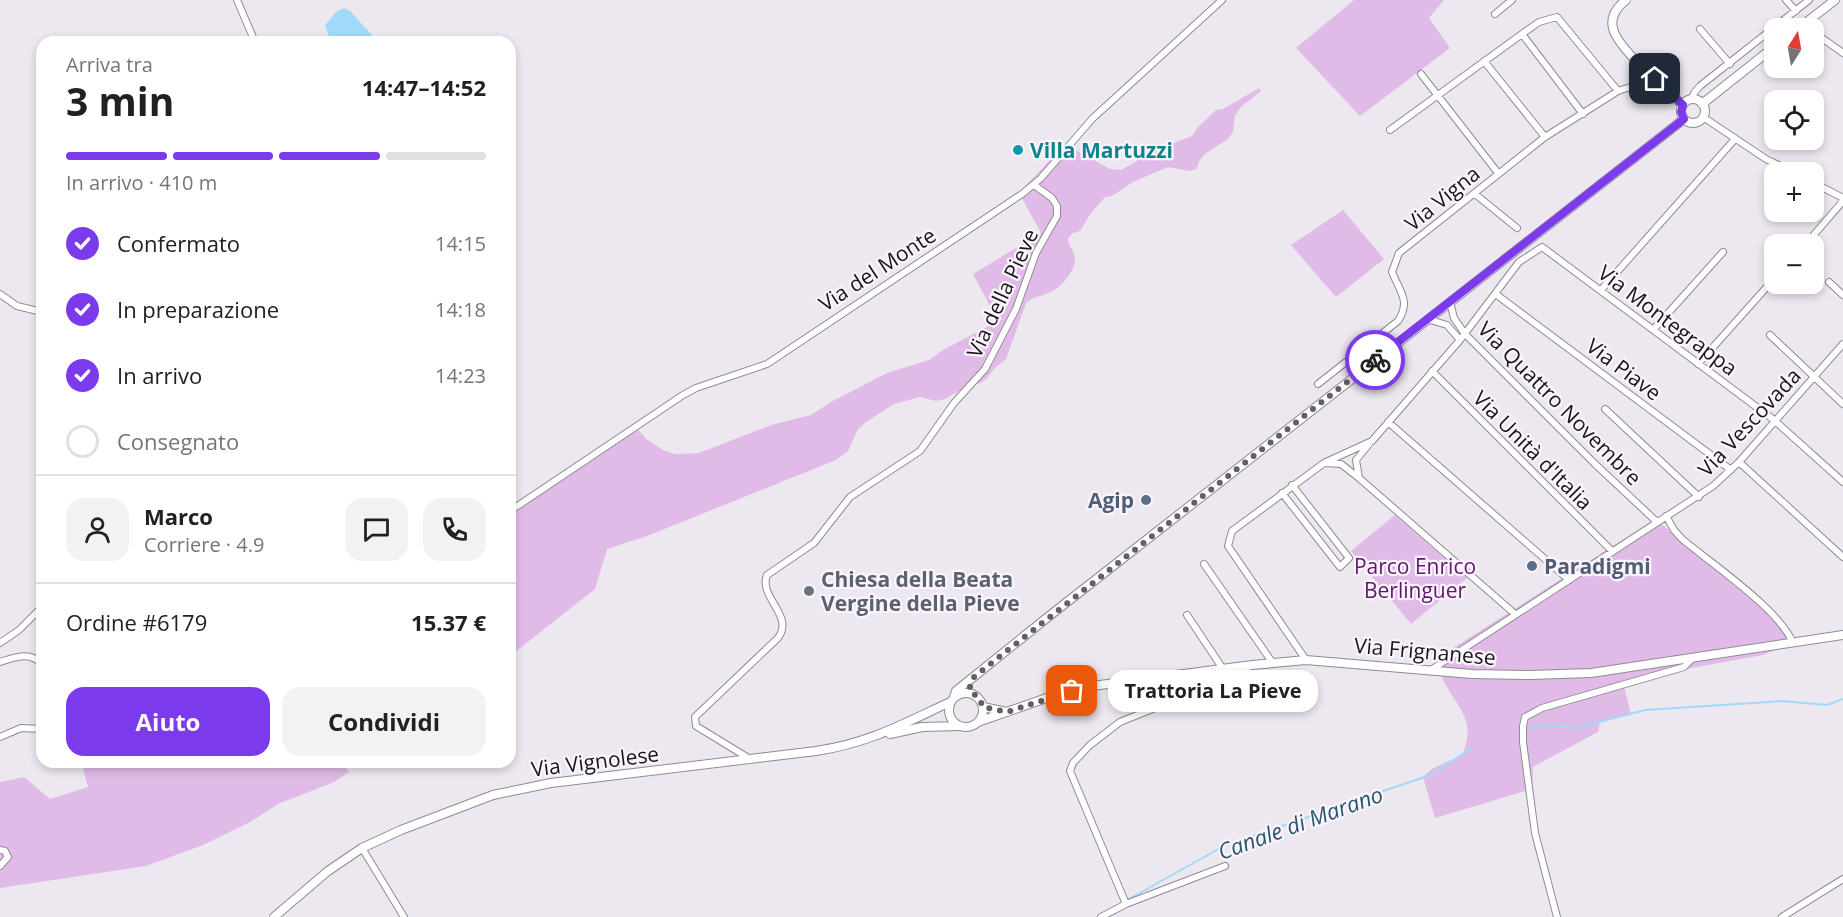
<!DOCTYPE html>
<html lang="it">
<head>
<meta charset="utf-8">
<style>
  body { margin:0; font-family:"Open Sans",sans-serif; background:#f2f2f2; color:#202124; height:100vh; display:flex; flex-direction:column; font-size:22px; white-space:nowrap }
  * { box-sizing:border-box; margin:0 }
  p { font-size:20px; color:#757577 }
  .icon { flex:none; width:33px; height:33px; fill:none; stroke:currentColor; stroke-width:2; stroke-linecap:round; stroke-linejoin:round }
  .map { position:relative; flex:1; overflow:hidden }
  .details { position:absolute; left:36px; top:36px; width:480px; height:732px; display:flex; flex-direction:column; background:#fff; border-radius:18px; box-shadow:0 3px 9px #0003 }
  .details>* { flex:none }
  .needle { width:39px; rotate:11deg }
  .buttons { position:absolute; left:1764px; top:18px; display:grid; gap:12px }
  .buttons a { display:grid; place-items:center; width:60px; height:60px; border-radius:12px; background:#fff; box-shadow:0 3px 9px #0003; font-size:30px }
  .pin { position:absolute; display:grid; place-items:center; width:51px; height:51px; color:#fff; margin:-26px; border-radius:12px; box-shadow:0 3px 9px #0006 }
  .courier { position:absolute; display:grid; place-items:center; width:60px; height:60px; margin:-30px; border:4px solid #7c3aed; border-radius:50%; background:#fff; color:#222; box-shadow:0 2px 8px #0007 }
  .bubble { position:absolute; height:42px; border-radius:18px; background:#fff; box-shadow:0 3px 9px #0003; font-size:20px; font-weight:700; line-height:42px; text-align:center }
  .headline em { font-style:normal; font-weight:700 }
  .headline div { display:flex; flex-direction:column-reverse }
  .headline { display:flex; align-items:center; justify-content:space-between; height:102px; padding:0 30px }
  h1 { font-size:39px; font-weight:700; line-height:45px }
  .bar { display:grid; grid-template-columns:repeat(4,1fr); gap:9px 6px; align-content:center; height:72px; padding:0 30px }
  .bar i { height:8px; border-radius:4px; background:#e0e0e0 }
  .bar .on { background:#7c3aed }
  .bar p { grid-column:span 4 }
  .line { display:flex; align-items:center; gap:15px; padding:0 30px; border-top:2px solid #e0e0e0 }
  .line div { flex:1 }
  .round { display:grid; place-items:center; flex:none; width:63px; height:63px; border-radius:18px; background:#f2f2f2 }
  ol { padding:0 30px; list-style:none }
  li { display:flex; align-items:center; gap:18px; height:66px }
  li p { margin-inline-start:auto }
  li .icon { padding:6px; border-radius:50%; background:#7c3aed; color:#fff; stroke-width:4 }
  li:last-child { color:#757577 }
  li i { width:33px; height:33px; border:3px solid #e0e0e0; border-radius:50% }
  .button { display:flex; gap:12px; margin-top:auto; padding:12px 30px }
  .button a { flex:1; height:69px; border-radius:18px; background:#7c3aed; color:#fff; font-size:24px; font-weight:700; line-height:69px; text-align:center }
  .button a+a { background:#f2f2f2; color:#202124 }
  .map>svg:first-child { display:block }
  .green { fill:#e1bbe8 }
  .water { fill:#a1daf9 }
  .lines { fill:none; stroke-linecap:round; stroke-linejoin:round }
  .stream { stroke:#a1daf9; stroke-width:2 }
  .street-casing { stroke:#908a91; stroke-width:8 }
  .secondary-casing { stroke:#908a91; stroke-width:10 }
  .street { stroke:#fff; stroke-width:6 }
  .secondary { stroke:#fff; stroke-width:8 }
  .done { stroke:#635f64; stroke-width:6; stroke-dasharray:0 10.8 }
  .route { stroke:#7c3aed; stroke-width:8 }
  .culture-dot { fill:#0f9aa8; stroke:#fbf4fc; stroke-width:2 }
  .service-dot { fill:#5c6f8a; stroke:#fbf4fc; stroke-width:2 }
  .worship-dot { fill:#6b7280; stroke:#fbf4fc; stroke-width:2 }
  .labels { text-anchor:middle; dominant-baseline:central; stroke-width:4.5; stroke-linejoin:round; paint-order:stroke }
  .culture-label { font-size:21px; font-weight:bold; fill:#0d838f; stroke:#fbf4fc; text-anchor:start }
  .street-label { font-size:21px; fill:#181619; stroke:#fbf4fc }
  .service-label { font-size:21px; font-weight:bold; fill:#4e5e75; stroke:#fbf4fc; text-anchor:end }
  .park-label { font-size:21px; fill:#5e156d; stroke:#fbf4fc }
  .worship-label { font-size:21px; font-weight:bold; fill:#5b616d; stroke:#fbf4fc; text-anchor:start }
  .water-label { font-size:22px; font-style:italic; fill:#29556a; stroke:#fbf4fc }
</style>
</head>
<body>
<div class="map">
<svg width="1843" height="917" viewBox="0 0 1843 917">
  <rect width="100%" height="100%" fill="#ede7ef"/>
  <!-- green -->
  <path class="green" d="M1354 0H1444L1429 18 1450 48 1360 116 1296 48Z
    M1259 88 1261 91 1241 107 1235 115 1233 132 1228 139 1205 154 1200 160 1196 169 1190 171 1168 167 1133 182 1112 196 1105 197 1091 213 1080 231 1073 233 1068 238C1068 246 1075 251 1075 260 1074 273 1060 289 1048 293 1039 297 1033 297 1026 303L1006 359 995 368 986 379 981 383 970 385 945 399 936 401 920 397 894 404 866 422 858 429 848 451 836 460 647 536 607 549 595 589 510 656V510L637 428 646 439 663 450 675 454 699 453 771 425 811 415 831 402 887 373 929 360 943 350 998 321 973 274 1041 233 1019 193 1065 144 1110 169 1121 170 1156 150 1192 136 1198 127 1216 110 1223 109Z
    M1343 210 1384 259 1336 297 1291 245Z
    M1395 515 1467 578 1411 624 1351 551Z
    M1655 519 1769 608 1787 626 1794 642 1763 655 1680 670 1624 687 1631 714 1600 722 1598 732 1533 767 1532 789 1435 818 1423 777 1432 769 1462 755C1477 721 1459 710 1444 682 1440 675 1438 667 1436 659Z
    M81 762H343L349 772 334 782 278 804 250 822 203 845 146 866 0 888V782L24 777 50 799 88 787Z"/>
  <!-- water -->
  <path class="water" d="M344 8 350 11 378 42H331L325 25 337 11Z"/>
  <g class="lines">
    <!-- stream -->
    <path class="stream" d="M1531 726 1548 725 1576 728 1645 710 1782 701 1827 705 1843 699
      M1127 900 1224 846 1433 774 1473 747"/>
    <defs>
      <path id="street" d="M237 0 255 42
        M1786 0 1796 11
        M1495 14 1512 0
        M1700 29 1730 64
        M1522 34 1583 114
        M1814 37 1816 34 1843 53
        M1484 61 1545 137
        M1421 74 1498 173
        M1692 100 1694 93 1700 86 1809 0
        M1703 117 1766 159 1793 172
        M1390 130 1522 34 1539 22 1557 17 1618 91
        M1814 183 1843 198
        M1475 194 1517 228
        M1806 244 1843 201
        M1829 282 1843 295
        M1601 290 1735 139
        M0 294 17 306 42 312
        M1497 295 1731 470
        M1450 302 1454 318 1465 334 1594 463 1657 522
        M1427 319 1447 325 1460 340
        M1653 330 1723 252
        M1770 335 1843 404
        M1698 364 1774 279
        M1432 371 1612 551
        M1318 384 1398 321C1411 301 1400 292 1392 272L1399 253 1545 137 1618 91 1655 79
        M1605 409 1699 497
        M1388 422 1569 580
        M1739 462 1843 557
        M1325 463 1341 464 1359 478 1515 614
        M1359 478 1356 460 1369 444
        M1282 493 1340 567 1349 558 1292 485
        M510 511 683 395 696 388 767 364 1022 194 1041 178 1092 119 1222 0
        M1666 516 1674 530 1682 539C1712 564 1779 609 1793 643
        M1204 564 1272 662
        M1187 615 1223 669
        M0 643 19 630 42 607
        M1306 660 1228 546 1232 531 1324 463 1372 441 1460 340 1519 262 1542 247 1774 420 1843 482
        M0 662C15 657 30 651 42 664
        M1431 670 1713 486 1739 462 1843 344
        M0 737 21 728 42 729
        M750 759 696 726 695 717 778 638C795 616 758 597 767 575L814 543 850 497 920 451 954 403 985 369 1016 309 1036 253 1057 216V206L1052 198 1034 185
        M362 848 404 917
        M0 850 5 851 8 857 0 866
        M1126 904 1070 771 1073 763 1090 745 1120 722 1235 676 1251 665
        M1101 917 1126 904 1225 866
        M1557 917 1535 833 1523 742V726L1525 717 1542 708 1684 667 1693 658
        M1782 917 1843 879"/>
      <path id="secondary" d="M1626 0C1617 7 1610 16 1613 28 1616 47 1668 92 1683 105
        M1799 28 1835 0
        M1681 111a12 12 0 1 1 24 0a12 12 0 1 1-24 0Z
        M1702 104 1774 47
        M949 710a17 17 0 1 1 34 0a17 17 0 1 1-34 0Z
        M954 697 956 691 1053 613 1684 119
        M983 707 1007 712
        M978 722 1058 694 1085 687 1252 665 1306 660 1472 674 1530 675 1591 673 1843 635
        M890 734 922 727 959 726
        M274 917 328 871 362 848 401 830 493 795 551 783 816 751C869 743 903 724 950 702"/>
    </defs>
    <!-- street casing -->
    <use href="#street" class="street-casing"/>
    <!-- secondary casing -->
    <use href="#secondary" class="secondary-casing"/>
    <!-- street -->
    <use href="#street" class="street"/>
    <!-- secondary -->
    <use href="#secondary" class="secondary"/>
  </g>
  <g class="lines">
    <!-- done -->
    <path class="done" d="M1072 691 1007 712 983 707 979 698 969 690 973 678 984 669 1375 360"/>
    <!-- route -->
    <path class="route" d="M1375 360 1684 119 1681 112 1683 105 1655 79"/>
  </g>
  <!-- markers -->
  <circle class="culture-dot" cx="1018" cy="150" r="6"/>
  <g class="service-dot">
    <circle cx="1146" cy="500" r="6"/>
    <circle cx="1532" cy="566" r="6"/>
  </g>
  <circle class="worship-dot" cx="809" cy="591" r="6"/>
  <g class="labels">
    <!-- culture labels -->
    <g class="culture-label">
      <text x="1030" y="150">Villa Martuzzi</text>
    </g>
    <!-- street labels -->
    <g class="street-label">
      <text transform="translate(1442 198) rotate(-39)">Via Vigna</text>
      <text transform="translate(877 269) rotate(-33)">Via del Monte</text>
      <text transform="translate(1002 293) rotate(-65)">Via della Pieve</text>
      <text transform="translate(1668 320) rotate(37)">Via Montegrappa</text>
      <text transform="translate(1624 369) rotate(37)">Via Piave</text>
      <text transform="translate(1560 403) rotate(45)">Via Quattro Novembre</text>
      <text transform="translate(1749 422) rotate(-47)">Via Vescovada</text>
      <text transform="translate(1533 450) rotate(45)">Via Unità d'Italia</text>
      <text transform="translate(1425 651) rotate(5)">Via Frignanese</text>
      <text transform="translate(595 761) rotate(-7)">Via Vignolese</text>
    </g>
    <!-- service labels -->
    <g class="service-label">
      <text x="1134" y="500">Agip</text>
      <text x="1544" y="566" text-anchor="start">Paradigmi</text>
    </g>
    <!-- park labels -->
    <g class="park-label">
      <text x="1415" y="566">Parco Enrico<tspan x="1415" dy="24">Berlinguer</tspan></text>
    </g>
    <!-- worship labels -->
    <g class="worship-label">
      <text x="821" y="579">Chiesa della Beata<tspan x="821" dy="24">Vergine della Pieve</tspan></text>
    </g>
    <!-- water labels -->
    <g class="water-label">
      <text transform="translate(1300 822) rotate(-20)">Canale di Marano</text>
    </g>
  </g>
</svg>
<div class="buttons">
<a><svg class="needle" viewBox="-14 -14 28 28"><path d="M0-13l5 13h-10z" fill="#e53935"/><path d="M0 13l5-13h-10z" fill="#757577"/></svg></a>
<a><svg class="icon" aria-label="locate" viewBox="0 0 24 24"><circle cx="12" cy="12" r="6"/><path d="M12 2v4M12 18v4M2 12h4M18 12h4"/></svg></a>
<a>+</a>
<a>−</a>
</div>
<div class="pin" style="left:1072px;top:691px;background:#ea580c"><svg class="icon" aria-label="bag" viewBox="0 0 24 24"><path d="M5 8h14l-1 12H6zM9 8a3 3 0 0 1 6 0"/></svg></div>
<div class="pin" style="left:1655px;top:79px;background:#1f2937"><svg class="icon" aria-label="home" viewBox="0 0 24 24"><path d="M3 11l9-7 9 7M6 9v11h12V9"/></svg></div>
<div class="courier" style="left:1375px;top:360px"><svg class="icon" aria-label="bike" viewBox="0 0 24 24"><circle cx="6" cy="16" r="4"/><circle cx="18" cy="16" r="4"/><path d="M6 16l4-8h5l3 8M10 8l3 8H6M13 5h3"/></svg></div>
<div class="bubble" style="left:1108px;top:670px;width:210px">Trattoria La Pieve</div>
<section class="details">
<div class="headline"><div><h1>3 min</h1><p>Arriva tra</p></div><em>14:47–14:52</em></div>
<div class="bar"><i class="on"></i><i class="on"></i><i class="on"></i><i></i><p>In arrivo · 410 m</p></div>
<ol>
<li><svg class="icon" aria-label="check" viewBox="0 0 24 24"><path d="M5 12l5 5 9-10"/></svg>Confermato<p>14:15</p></li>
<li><svg class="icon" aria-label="check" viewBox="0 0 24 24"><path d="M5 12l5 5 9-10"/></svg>In preparazione<p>14:18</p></li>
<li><svg class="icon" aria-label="check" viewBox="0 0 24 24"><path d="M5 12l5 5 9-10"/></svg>In arrivo<p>14:23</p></li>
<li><i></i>Consegnato</li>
</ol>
<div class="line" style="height:108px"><a class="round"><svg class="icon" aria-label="person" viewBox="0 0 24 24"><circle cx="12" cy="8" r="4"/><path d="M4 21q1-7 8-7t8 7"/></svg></a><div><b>Marco</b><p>Corriere · 4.9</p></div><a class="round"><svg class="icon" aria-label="chat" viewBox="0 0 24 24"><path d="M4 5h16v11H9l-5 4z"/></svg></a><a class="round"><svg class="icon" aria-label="phone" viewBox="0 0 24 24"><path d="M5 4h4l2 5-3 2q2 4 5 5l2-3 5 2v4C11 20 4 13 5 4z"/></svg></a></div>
<div class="line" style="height:78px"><div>Ordine #6179</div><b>15.37 €</b></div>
<div class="button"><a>Aiuto</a><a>Condividi</a></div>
</section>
</div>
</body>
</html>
